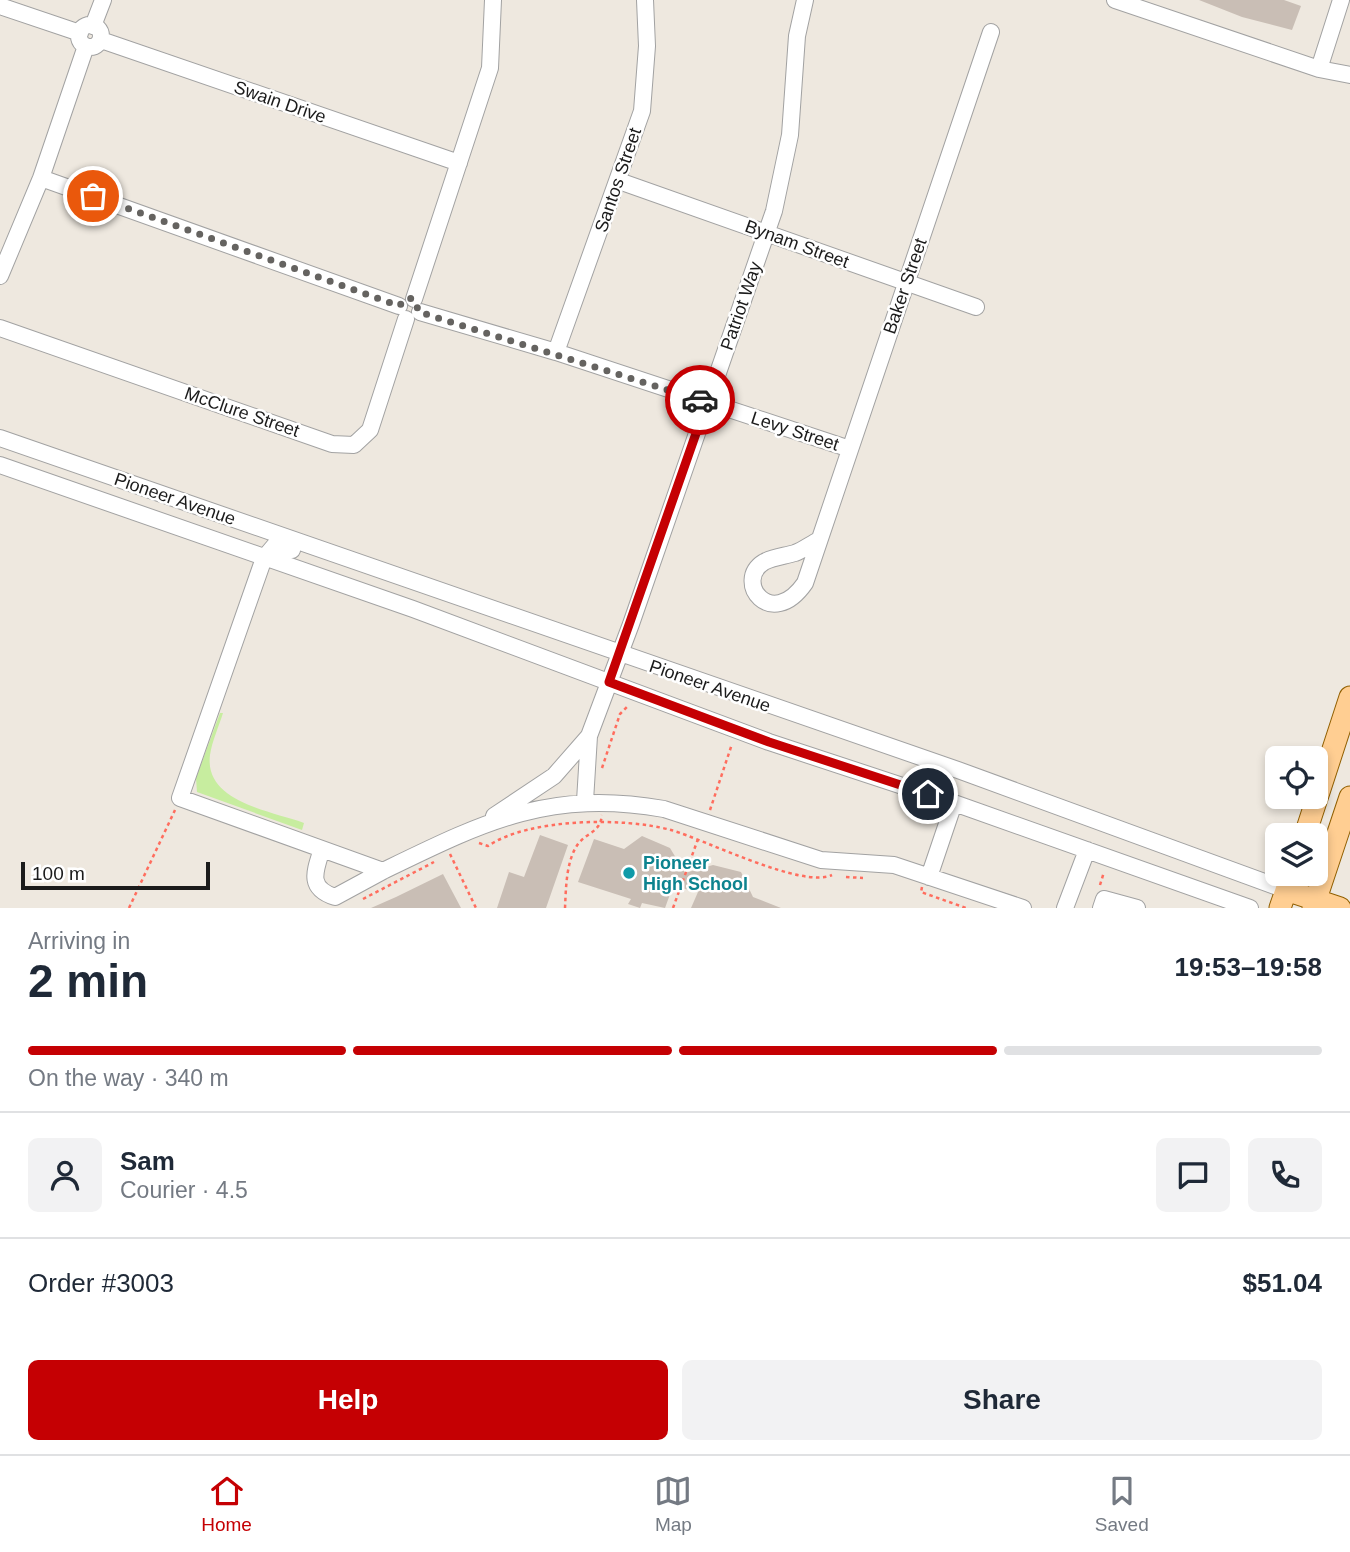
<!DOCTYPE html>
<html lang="en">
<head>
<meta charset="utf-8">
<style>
  body { margin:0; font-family:Arial,sans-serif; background:#f2f2f3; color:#1f2937; height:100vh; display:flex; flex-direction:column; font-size:26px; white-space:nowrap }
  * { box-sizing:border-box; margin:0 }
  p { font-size:23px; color:#747a83 }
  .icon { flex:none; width:38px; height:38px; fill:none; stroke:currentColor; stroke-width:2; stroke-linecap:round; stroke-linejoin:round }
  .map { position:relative; height:908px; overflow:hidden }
  .drawer { display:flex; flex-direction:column; background:#fff; flex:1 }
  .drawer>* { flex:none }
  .tools { position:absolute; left:1265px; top:746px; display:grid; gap:14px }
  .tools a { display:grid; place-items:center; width:63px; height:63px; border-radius:10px; background:#fff; box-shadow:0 4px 10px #0003; font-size:35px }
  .scale { position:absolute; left:21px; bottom:18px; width:189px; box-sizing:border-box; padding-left:7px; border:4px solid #1b1b1b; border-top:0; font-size:19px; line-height:24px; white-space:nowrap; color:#1b1b1b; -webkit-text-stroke:5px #fff; paint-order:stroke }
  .pin { position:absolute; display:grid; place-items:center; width:60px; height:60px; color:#fff; margin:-30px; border:4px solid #fff; border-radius:50%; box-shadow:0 2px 7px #0007 }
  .courier { position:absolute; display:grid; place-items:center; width:70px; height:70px; margin:-35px; border:5px solid #c50003; border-radius:50%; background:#fff; color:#222; box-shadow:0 2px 9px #0007 }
  .overview em { font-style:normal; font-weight:700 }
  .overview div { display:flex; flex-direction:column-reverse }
  .overview { display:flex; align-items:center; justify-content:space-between; height:119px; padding:0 28px }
  h1 { font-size:46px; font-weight:700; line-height:52px }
  .bar { display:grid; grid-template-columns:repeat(4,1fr); gap:10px 7px; align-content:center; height:84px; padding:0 28px }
  .bar i { height:9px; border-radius:5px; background:#e0e1e3 }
  .bar .on { background:#c50003 }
  .bar p { grid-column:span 4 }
  .line { display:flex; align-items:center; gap:18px; padding:0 28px; border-top:2px solid #e0e1e3 }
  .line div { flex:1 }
  .round { display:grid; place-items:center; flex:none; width:74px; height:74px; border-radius:10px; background:#f2f2f3 }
  .cta { display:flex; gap:14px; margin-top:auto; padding:14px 28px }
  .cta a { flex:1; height:80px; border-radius:10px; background:#c50003; color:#fff; font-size:28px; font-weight:700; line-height:80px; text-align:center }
  .cta a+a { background:#f2f2f3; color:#1f2937 }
  .menu { display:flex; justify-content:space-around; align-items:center; height:98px; border-top:2px solid #e0e1e3; background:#fff; font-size:19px; color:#747a83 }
  .menu a { display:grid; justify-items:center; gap:4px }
  .menu .on { color:#c50003 }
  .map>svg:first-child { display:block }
  .grass { fill:#c7ed9f }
  .building { fill:#c9beb5 }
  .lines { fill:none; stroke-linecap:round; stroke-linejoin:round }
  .minor-casing { stroke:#a2a2a2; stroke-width:18 }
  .major-casing { stroke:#915f00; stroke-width:23 }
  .path { stroke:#ff6d5e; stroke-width:2.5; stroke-dasharray:3.5 3.5; stroke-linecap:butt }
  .minor { stroke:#fff; stroke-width:16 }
  .major { stroke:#ffce92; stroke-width:21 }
  .done { stroke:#656360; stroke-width:7; stroke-dasharray:0 12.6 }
  .route { stroke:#c50003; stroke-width:9 }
  .culture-dot { fill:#0f9aa8; stroke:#fff; stroke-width:2.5 }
  .labels { text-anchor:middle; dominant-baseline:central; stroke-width:5; stroke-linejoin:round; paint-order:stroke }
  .street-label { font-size:18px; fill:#1b1b1b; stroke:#fff }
  .culture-label { font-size:18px; font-weight:bold; fill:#0d838f; stroke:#fff; text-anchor:start }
</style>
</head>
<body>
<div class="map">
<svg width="1350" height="908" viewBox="0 0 1350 908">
  <rect width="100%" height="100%" fill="#eee8df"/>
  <!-- grass -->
  <path class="grass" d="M220 713H223C219 726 212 741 210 755 204 802 271 811 304 823L302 830 197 792 196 778Z"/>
  <!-- building -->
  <path class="building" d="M1199 0H1284L1301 6 1292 30 1242 17Z
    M540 835 568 845 546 908H497L509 872 524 877Z
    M642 836 670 848 685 873 713 865 741 872 753 897 781 908H691L698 892 673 886 665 908 642 903 640 908 628 904 631 899 578 882 594 839 624 849Z
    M443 874 461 908H371L396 897Z"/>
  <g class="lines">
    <defs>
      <path id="minor" d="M1115 0 1319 69 1350 75
        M0 6 80 33
        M79 36a11 11 0 1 1 22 0a11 11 0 1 1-22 0Z
        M93 26 103 0
        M101 40 459 163
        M1319 69 1341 0
        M41 178 399 306
        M619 181 976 307
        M0 276 41 178 86 46
        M414 299 490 68 493 0
        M420 312 556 352 850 449
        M0 328 332 444 354 445 370 430 406 319
        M556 352 642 111 647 46 645 0
        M0 438 958 770 1286 890
        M0 465 413 609 769 742 954 803 1250 908
        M819 540C811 544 803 550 795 553 785 556 773 557 764 562 733 581 771 632 805 583L991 32
        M292 550 275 545 264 558 180 798 383 871C484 822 548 789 664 809L821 860 894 865 1023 908
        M585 801 589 736 631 624 774 211 790 135 797 36 805 0
        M494 816 554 776 589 736
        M322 849C315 871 307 888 335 897L383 871
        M929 877 954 803
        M1065 908 1087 850
        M1101 908 1104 899 1137 908"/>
      <path id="major" d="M1305 835 1350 697
        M1286 890 1340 908
        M1280 908 1292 873
        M1313 908 1350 797"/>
    </defs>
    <!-- minor casing -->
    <use href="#minor" class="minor-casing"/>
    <!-- major casing -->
    <use href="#major" class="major-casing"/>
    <!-- path -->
    <path class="path" d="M602 768 620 714 628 706
      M710 810 732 744
      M479 843 488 846C529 818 623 817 671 830 706 840 802 889 832 875
      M450 854 476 908
      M846 877 863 878
      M1100 885 1104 872
      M922 887 921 892 966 908
      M363 899 434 862
      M129 908 175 810
      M565 908C566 888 566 861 578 844 587 832 600 833 602 815
      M673 908 698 839"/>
    <!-- minor -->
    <use href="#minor" class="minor"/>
    <!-- major -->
    <use href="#major" class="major"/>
  </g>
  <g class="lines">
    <!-- done -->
    <path class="done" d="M93 196 399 306 407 298 414 299 419 312 700 400"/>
    <!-- route -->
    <path class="route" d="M700 400 707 402 609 682 769 742 928 794"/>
  </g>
  <!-- markers -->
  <circle class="culture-dot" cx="629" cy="873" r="7"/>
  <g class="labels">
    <!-- street labels -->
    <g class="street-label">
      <text transform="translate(280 102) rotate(19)">Swain Drive</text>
      <text transform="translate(618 180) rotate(-71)">Santos Street</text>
      <text transform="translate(797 244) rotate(20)">Bynam Street</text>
      <text transform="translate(905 286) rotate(-71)">Baker Street</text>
      <text transform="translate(741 306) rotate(-71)">Patriot Way</text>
      <text transform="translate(242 412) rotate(19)">McClure Street</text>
      <text transform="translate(795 431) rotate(18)">Levy Street</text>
      <text transform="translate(175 499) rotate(19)">Pioneer Avenue</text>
      <text transform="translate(710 686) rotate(19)">Pioneer Avenue</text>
    </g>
    <!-- culture labels -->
    <g class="culture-label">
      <text x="643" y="863">Pioneer<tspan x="643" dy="21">High School</tspan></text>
    </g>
  </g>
</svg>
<div class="tools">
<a><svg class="icon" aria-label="locate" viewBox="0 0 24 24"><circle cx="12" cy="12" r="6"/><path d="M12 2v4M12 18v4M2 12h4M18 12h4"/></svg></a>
<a><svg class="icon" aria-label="layers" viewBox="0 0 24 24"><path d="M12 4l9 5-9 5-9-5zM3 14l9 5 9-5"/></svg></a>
</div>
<div class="scale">100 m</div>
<div class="pin" style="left:93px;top:196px;background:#ea580c"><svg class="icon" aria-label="bag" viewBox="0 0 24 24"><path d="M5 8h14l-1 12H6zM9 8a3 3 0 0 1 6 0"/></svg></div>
<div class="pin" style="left:928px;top:794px;background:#1f2937"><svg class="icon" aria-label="home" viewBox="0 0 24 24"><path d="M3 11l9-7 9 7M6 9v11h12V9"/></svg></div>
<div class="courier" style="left:700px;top:400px"><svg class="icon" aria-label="car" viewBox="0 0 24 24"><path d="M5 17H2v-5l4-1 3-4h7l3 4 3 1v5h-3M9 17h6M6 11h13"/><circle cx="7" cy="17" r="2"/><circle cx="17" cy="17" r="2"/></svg></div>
</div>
<section class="drawer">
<div class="overview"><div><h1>2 min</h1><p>Arriving in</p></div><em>19:53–19:58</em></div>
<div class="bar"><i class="on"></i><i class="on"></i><i class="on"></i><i></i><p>On the way · 340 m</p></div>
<div class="line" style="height:126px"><a class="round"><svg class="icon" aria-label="person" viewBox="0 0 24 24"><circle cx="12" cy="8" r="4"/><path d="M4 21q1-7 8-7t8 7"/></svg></a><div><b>Sam</b><p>Courier · 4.5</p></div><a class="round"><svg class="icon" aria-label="chat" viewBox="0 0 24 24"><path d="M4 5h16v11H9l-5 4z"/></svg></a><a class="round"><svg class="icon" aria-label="phone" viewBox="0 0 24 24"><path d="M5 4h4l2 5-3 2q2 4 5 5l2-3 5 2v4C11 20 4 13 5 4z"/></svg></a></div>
<div class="line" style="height:91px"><div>Order #3003</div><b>$51.04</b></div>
<div class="cta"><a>Help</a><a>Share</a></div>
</section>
<nav class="menu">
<a class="on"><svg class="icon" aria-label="home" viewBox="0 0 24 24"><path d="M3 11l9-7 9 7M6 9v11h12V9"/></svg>Home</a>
<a><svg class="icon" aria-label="map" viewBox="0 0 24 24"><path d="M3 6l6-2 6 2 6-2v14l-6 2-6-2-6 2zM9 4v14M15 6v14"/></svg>Map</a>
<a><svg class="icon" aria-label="saved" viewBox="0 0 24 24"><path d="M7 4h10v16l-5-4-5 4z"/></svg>Saved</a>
</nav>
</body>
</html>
